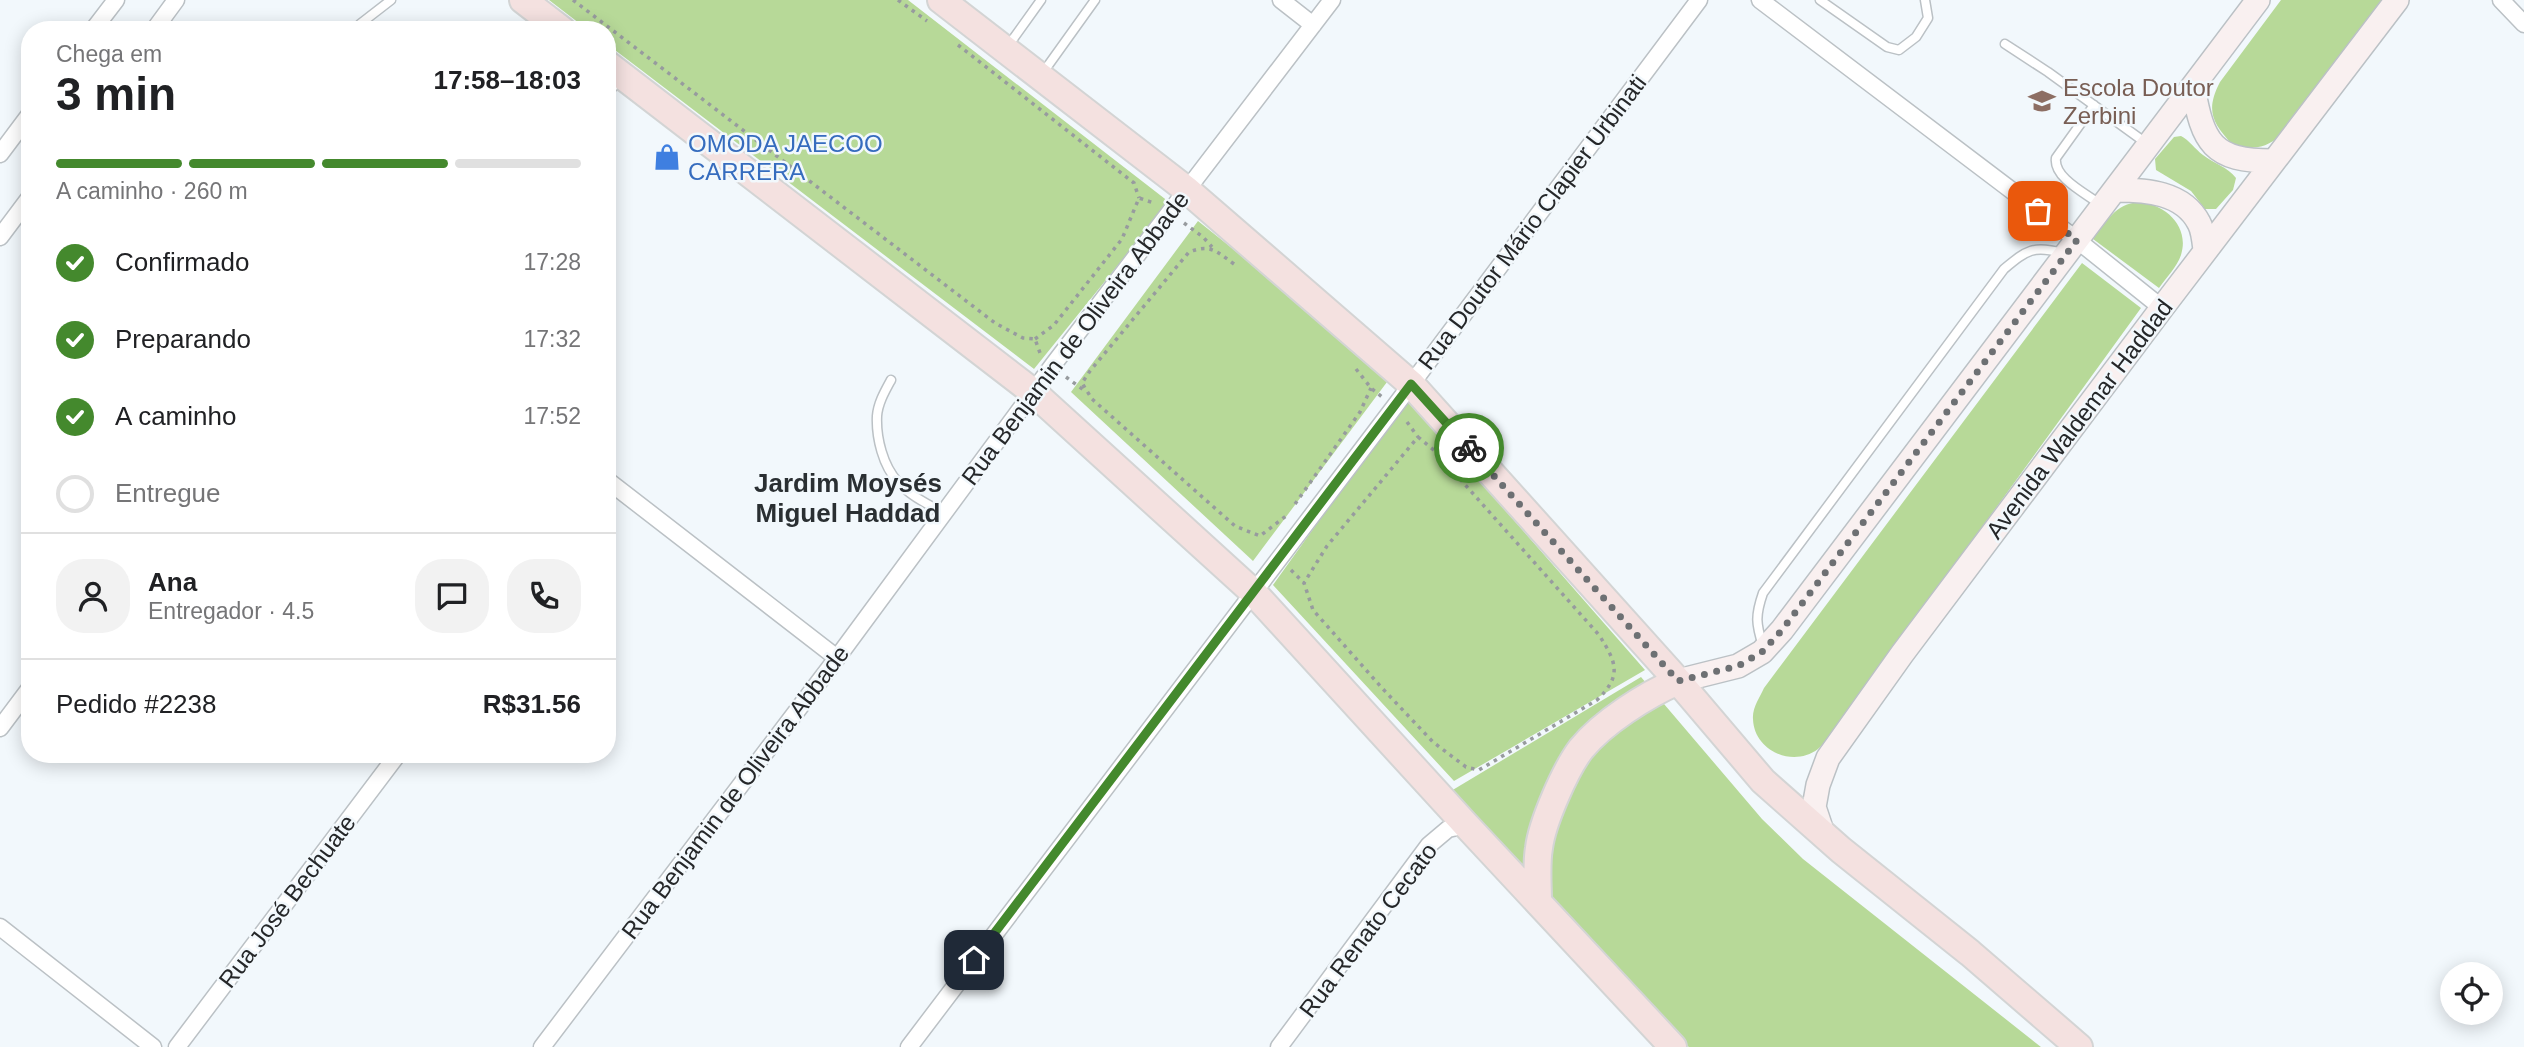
<!DOCTYPE html>
<html lang="pt">
<head>
<meta charset="utf-8">
<style>
  body { margin:0; font-family:Arial,sans-serif; background:#f2f2f2; color:#202124; height:100vh; display:flex; flex-direction:column; font-size:26px; white-space:nowrap }
  * { box-sizing:border-box; margin:0 }
  p { font-size:23px; color:#757577 }
  .icon { flex:none; width:38px; height:38px; fill:none; stroke:currentColor; stroke-width:2; stroke-linecap:round; stroke-linejoin:round }
  .map { position:relative; flex:1; overflow:hidden }
  .panel { position:absolute; left:21px; top:21px; width:595px; height:742px; display:flex; flex-direction:column; background:#fff; border-radius:28px; box-shadow:0 4px 18px #0003 }
  .panel>* { flex:none }
  .buttons { position:absolute; left:2440px; top:962px; display:grid; gap:14px }
  .buttons a { display:grid; place-items:center; width:63px; height:63px; border-radius:50%; background:#fff; box-shadow:0 4px 18px #0003; font-size:35px }
  .pin { position:absolute; display:grid; place-items:center; width:60px; height:60px; color:#fff; margin:-30px; border-radius:14px; box-shadow:0 4px 10px #0006 }
  .courier { position:absolute; display:grid; place-items:center; width:70px; height:70px; margin:-35px; border:5px solid #44892d; border-radius:50%; background:#fff; color:#222; box-shadow:0 2px 9px #0007 }
  .summary em { font-style:normal; font-weight:700 }
  .summary div { display:flex; flex-direction:column-reverse }
  .summary { display:flex; align-items:center; justify-content:space-between; height:119px; padding:0 35px }
  h1 { font-size:46px; font-weight:700; line-height:52px }
  .bar { display:grid; grid-template-columns:repeat(4,1fr); gap:10px 7px; align-content:center; height:84px; padding:0 35px }
  .bar i { height:9px; border-radius:5px; background:#e0e0e0 }
  .bar .current { background:#44892d }
  .bar p { grid-column:span 4 }
  .line { display:flex; align-items:center; gap:18px; padding:0 35px; border-top:2px solid #e0e0e0 }
  .line div { flex:1 }
  .round { display:grid; place-items:center; flex:none; width:74px; height:74px; border-radius:28px; background:#f2f2f2 }
  ol { padding:0 35px; list-style:none }
  li { display:flex; align-items:center; gap:21px; height:77px }
  li p { margin-inline-start:auto }
  li .icon { padding:7px; border-radius:50%; background:#44892d; color:#fff; stroke-width:4 }
  li:last-child { color:#757577 }
  li i { width:38px; height:38px; border:4px solid #e0e0e0; border-radius:50% }
  .map>svg:first-child { display:block }
  .green { fill:#b7d998 }
  .lines { fill:none; stroke-linecap:round; stroke-linejoin:round }
  .lane-casing { stroke:#bbc1c5; stroke-width:11 }
  .street-casing { stroke:#bbc1c5; stroke-width:19 }
  .secondary-casing { stroke:#bbc1c5; stroke-width:26 }
  .primary-casing { stroke:#d3d4d4; stroke-width:30 }
  .path { stroke:#979b9e; stroke-width:3.5; stroke-dasharray:3.5 5; stroke-linecap:butt }
  .lane { stroke:#fff; stroke-width:8 }
  .street { stroke:#fff; stroke-width:16 }
  .secondary { stroke:#f9f0f0; stroke-width:23 }
  .primary { stroke:#f4e1e0; stroke-width:26 }
  .done { stroke:#6d7073; stroke-width:7; stroke-dasharray:0 12.6 }
  .route { stroke:#44892d; stroke-width:9 }
  .labels { text-anchor:middle; dominant-baseline:central; stroke-width:5; stroke-linejoin:round; paint-order:stroke }
  .education-label { font-size:24px; fill:#785e54; stroke:#f2f8fc; text-anchor:start }
  .shop-label { font-size:24px; fill:#366cbe; stroke:#f2f8fc; text-anchor:start }
  .street-label { font-size:24px; fill:#252729; stroke:#f2f8fc }
  .neighbourhood-label { font-size:26px; font-weight:bold; fill:#2a2f32; stroke:#f2f8fc }
</style>
</head>
<body>
<div class="map">
<svg width="2524" height="1047" viewBox="0 0 2524 1047">
  <rect width="100%" height="100%" fill="#f2f8fc"/>
  <!-- green -->
  <path class="green" d="M549 0H908L1169 202 1034 369 607 44V30H588Z
    M2281 0H2384L2287 130C2267 148 2257 151 2232 144 2211 122 2206 109 2220 82Z
    M2181 136C2189 140 2195 149 2203 155 2213 163 2228 167 2236 178L2233 190 2216 209H2205L2191 191 2156 170 2155 159 2174 137Z
    M2139 202C2165 204 2190 226 2181 255 2177 267 2166 278 2159 288L2093 239C2107 221 2115 204 2139 202Z
    M1198 221 1362 352 1387 382 1253 561 1071 392Z
    M2082 263 2141 308 1840 723C1833 731 1826 742 1818 749 1793 768 1754 751 1753 719 1752 708 1760 697 1764 688Z
    M1407 398 1645 670 1454 781 1273 585Z
    M1641 677 1762 819 1803 859 2041 1047H1689L1672 1036 1451 791Z"/>
  <g class="lines">
    <defs>
      <path id="lane" d="M1820 0 1887 47 1899 50 1916 37 1928 18 1925 0
        M360 24 391 0
        M2005 44 2048 72 2146 143
        M1008 46 1041 0
        M1042 74 1095 0
        M607 94 621 78
        M2094 105 2056 158C2053 178 2087 194 2101 205
        M891 380C885 391 878 403 877 416 876 438 883 466 898 482 910 496 928 504 943 513
        M1763 646C1756 624 1755 616 1763 593L2004 269C2027 250 2033 245 2063 253"/>
      <path id="street" d="M1281 0 1313 25
        M1760 0 2077 240 2162 308
        M2501 0 2524 24
        M93 30 116 0
        M154 30 176 0
        M0 154 30 114
        M0 237 30 197
        M607 480 837 658
        M0 728 30 688
        M0 927 153 1047
        M177 1047 398 754
        M542 1047 837 658 1053 365 1332 0
        M909 1047 1395 406 1699 0
        M1279 1047 1429 845 1448 829 1466 825"/>
      <path id="secondary" d="M2193 87C2203 143 2212 161 2273 161
        M2116 190C2146 190 2183 192 2199 223 2203 230 2204 241 2205 250
        M1678 681 1738 666 1762 652 1782 630 2258 0
        M1826 837 1823 834 1814 807 1818 785 1828 758 1902 654 2162 308 2397 0"/>
      <path id="primary" d="M523 0 562 30
        M941 0 1187 190 1411 384 1678 681 1763 781 1841 850 1970 953 2079 1047
        M607 64 1033 392 1253 592 1466 825 1673 1047
        M1538 902C1538 885 1536 865 1539 848 1542 823 1565 770 1581 749 1603 722 1646 695 1678 681"/>
    </defs>
    <!-- lane casing -->
    <use href="#lane" class="lane-casing"/>
    <!-- street casing -->
    <use href="#street" class="street-casing"/>
    <!-- secondary casing -->
    <use href="#secondary" class="secondary-casing"/>
    <!-- primary casing -->
    <use href="#primary" class="primary-casing"/>
    <!-- path -->
    <path class="path" d="M573 0 995 323 1023 338 1035 339 1040 353
      M898 0 927 21
      M958 45 1134 183 1139 198
      M1184 223 1203 237 1212 247
      M1234 264C1216 251 1211 244 1189 252L1090 371 1082 383 1092 399 1235 526 1260 536 1286 516
      M1035 339 1054 325 1122 239 1139 198 1154 203
      M1356 369 1371 388 1382 397
      M1066 377 1085 391
      M1407 422 1418 437
      M1418 437 1435 451 1599 635C1617 663 1622 676 1597 700L1479 770 1466 767 1433 742 1382 688 1313 610 1304 583 1327 546Z
      M1295 504 1360 412 1371 388
      M1291 570 1304 583"/>
    <!-- lane -->
    <use href="#lane" class="lane"/>
    <!-- street -->
    <use href="#street" class="street"/>
    <!-- secondary -->
    <use href="#secondary" class="secondary"/>
    <!-- primary -->
    <use href="#primary" class="primary"/>
  </g>
  <g class="lines">
    <!-- done -->
    <path class="done" d="M1469 448 1678 681 1738 666 1762 652 1782 630 2077 240 2038 211"/>
    <!-- route -->
    <path class="route" d="M974 960 1411 384 1469 448"/>
  </g>
  <!-- icons -->
  <defs>
    <symbol id="school-bare" viewBox="-9 -9 18 18"><path d="M0-5L7-2L0 1L-7-2ZM-4 1L0 2.5L4 1V4Q0 6-4 4Z" fill="#8d6e63" stroke="#f2f8fc" stroke-width="2.5" paint-order="stroke"/></symbol>
    <symbol id="shop-bare" viewBox="-9 -9 18 18"><path d="M-5-2.5h2.3a2.7 3.5 0 0 1 5.4 0H5L5.5 6h-11ZM-1.5-2.5h3a1.5 2.3 0 0 0-3 0Z" fill="#3f7fe0" stroke="#f2f8fc" stroke-width="2.5" paint-order="stroke"/></symbol>
  </defs>
  <g fill-rule="evenodd">
    <use href="#school-bare" x="2023" y="82" width="38" height="38"/>
    <use href="#shop-bare" x="648" y="138" width="38" height="38"/>
  </g>
  <g class="labels">
    <!-- education labels -->
    <g class="education-label">
      <text x="2063" y="87">Escola Doutor<tspan x="2063" dy="28">Zerbini</tspan></text>
    </g>
    <!-- shop labels -->
    <g class="shop-label">
      <text x="688" y="143">OMODA JAECOO<tspan x="688" dy="28">CARRERA</tspan></text>
    </g>
    <!-- street labels -->
    <g class="street-label">
      <text transform="translate(1532 222) rotate(-53)">Rua Doutor Mário Clapier Urbinati</text>
      <text transform="translate(1075 338) rotate(-53)">Rua Benjamin de Oliveira Abbade</text>
      <text transform="translate(2079 419) rotate(-53)">Avenida Waldemar Haddad</text>
      <text transform="translate(735 792) rotate(-53)">Rua Benjamin de Oliveira Abbade</text>
      <text transform="translate(287 901) rotate(-53)">Rua José Bechuate</text>
      <text transform="translate(1368 930) rotate(-53)">Rua Renato Cecato</text>
    </g>
    <!-- neighbourhood labels -->
    <g class="neighbourhood-label">
      <text x="848" y="483">Jardim Moysés<tspan x="848" dy="30">Miguel Haddad</tspan></text>
    </g>
  </g>
</svg>
<div class="buttons">
<a><svg class="icon" aria-label="locate" viewBox="0 0 24 24"><circle cx="12" cy="12" r="6"/><path d="M12 2v4M12 18v4M2 12h4M18 12h4"/></svg></a>
</div>
<div class="pin" style="left:2038px;top:211px;background:#ea580c"><svg class="icon" aria-label="bag" viewBox="0 0 24 24"><path d="M5 8h14l-1 12H6zM9 8a3 3 0 0 1 6 0"/></svg></div>
<div class="pin" style="left:974px;top:960px;background:#1f2937"><svg class="icon" aria-label="home" viewBox="0 0 24 24"><path d="M3 11l9-7 9 7M6 9v11h12V9"/></svg></div>
<div class="courier" style="left:1469px;top:448px"><svg class="icon" aria-label="bike" viewBox="0 0 24 24"><circle cx="6" cy="16" r="4"/><circle cx="18" cy="16" r="4"/><path d="M6 16l4-8h5l3 8M10 8l3 8H6M13 5h3"/></svg></div>
<section class="panel">
<div class="summary"><div><h1>3 min</h1><p>Chega em</p></div><em>17:58–18:03</em></div>
<div class="bar"><i class="current"></i><i class="current"></i><i class="current"></i><i></i><p>A caminho · 260 m</p></div>
<ol>
<li><svg class="icon" aria-label="check" viewBox="0 0 24 24"><path d="M5 12l5 5 9-10"/></svg>Confirmado<p>17:28</p></li>
<li><svg class="icon" aria-label="check" viewBox="0 0 24 24"><path d="M5 12l5 5 9-10"/></svg>Preparando<p>17:32</p></li>
<li><svg class="icon" aria-label="check" viewBox="0 0 24 24"><path d="M5 12l5 5 9-10"/></svg>A caminho<p>17:52</p></li>
<li><i></i>Entregue</li>
</ol>
<div class="line" style="height:126px"><a class="round"><svg class="icon" aria-label="person" viewBox="0 0 24 24"><circle cx="12" cy="8" r="4"/><path d="M4 21q1-7 8-7t8 7"/></svg></a><div><b>Ana</b><p>Entregador · 4.5</p></div><a class="round"><svg class="icon" aria-label="chat" viewBox="0 0 24 24"><path d="M4 5h16v11H9l-5 4z"/></svg></a><a class="round"><svg class="icon" aria-label="phone" viewBox="0 0 24 24"><path d="M5 4h4l2 5-3 2q2 4 5 5l2-3 5 2v4C11 20 4 13 5 4z"/></svg></a></div>
<div class="line" style="height:91px"><div>Pedido #2238</div><b>R$31.56</b></div>
</section>
</div>
</body>
</html>
